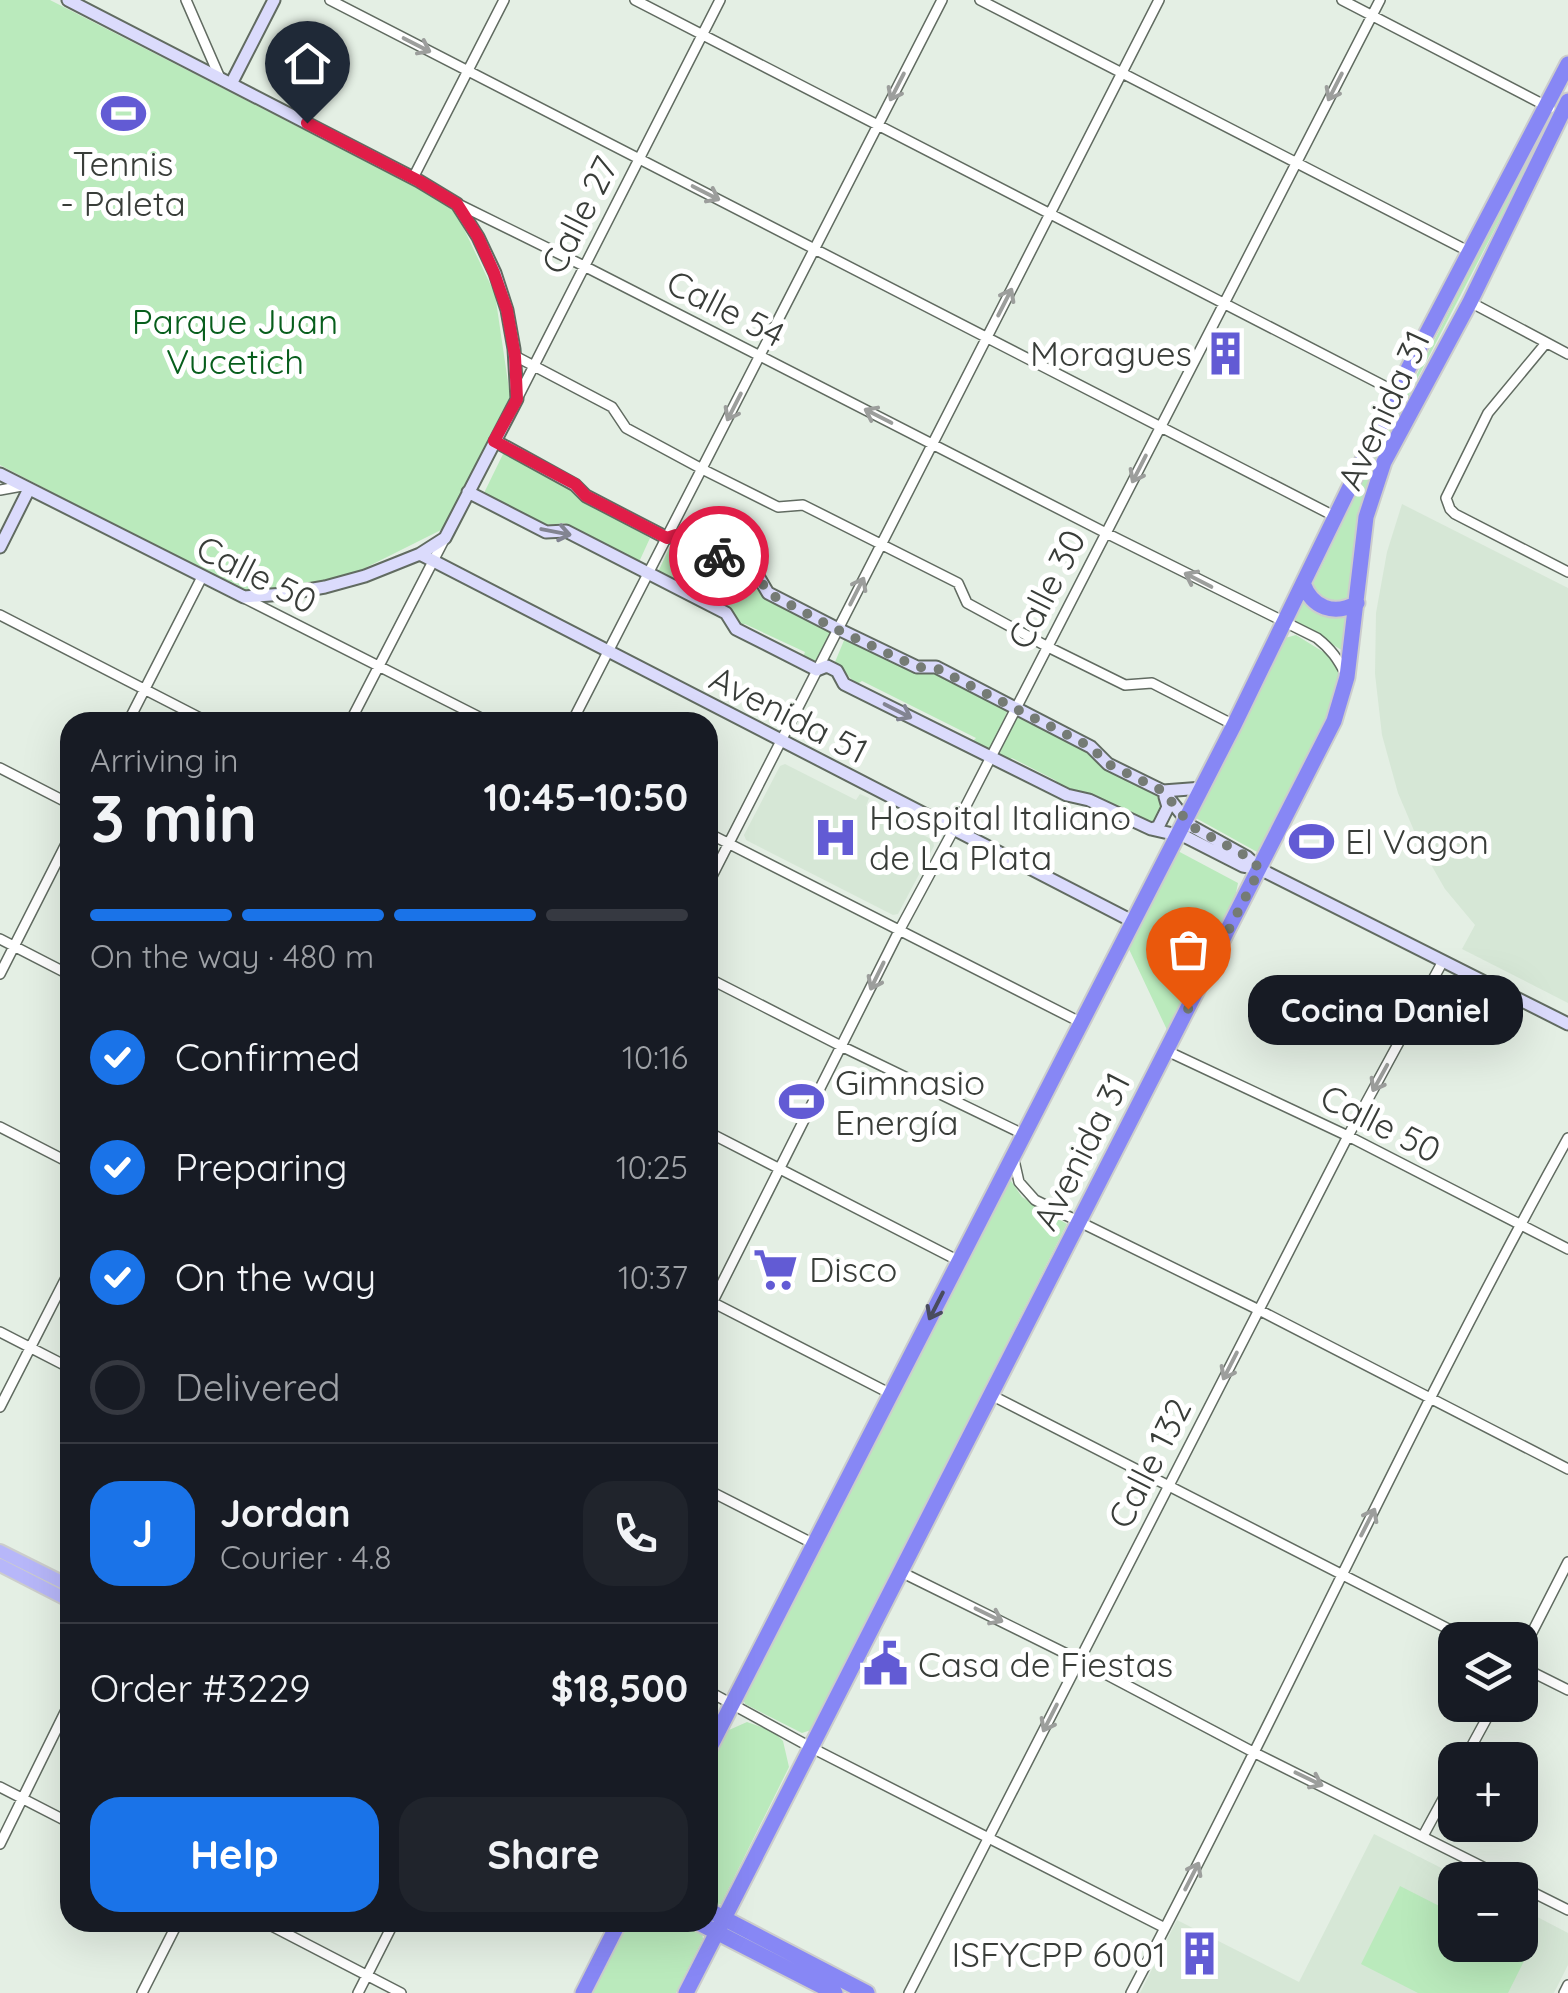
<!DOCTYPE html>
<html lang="en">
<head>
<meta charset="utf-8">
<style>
  body { margin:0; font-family:Quicksand,sans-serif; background:#20242c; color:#f1f3f6; height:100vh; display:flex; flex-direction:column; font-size:38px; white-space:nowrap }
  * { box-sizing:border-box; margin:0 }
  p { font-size:32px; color:#9ea1a6 }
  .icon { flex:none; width:55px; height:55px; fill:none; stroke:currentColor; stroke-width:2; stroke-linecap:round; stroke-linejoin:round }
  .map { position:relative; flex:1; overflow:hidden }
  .panel { position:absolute; left:60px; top:712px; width:658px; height:1220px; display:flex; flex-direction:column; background:#171b24; border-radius:30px; box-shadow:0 10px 40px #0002 }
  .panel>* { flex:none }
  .fabs { position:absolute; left:1438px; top:1622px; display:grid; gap:20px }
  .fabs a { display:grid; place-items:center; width:100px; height:100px; border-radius:20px; background:#171b24; box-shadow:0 10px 40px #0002; font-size:50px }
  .pin { position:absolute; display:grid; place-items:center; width:85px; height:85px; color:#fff; margin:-102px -42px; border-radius:50% 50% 50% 0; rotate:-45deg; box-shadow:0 0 10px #0007 }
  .pin .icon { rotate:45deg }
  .courier { position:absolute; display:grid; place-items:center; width:100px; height:100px; margin:-50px; border:8px solid #e11d48; border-radius:50%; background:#fff; color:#222; box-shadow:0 2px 12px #0007 }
  .bubble { position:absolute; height:70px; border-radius:30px; background:#171b24; box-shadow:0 10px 40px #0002; font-size:32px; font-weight:700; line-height:70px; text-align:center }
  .summary em { font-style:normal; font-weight:700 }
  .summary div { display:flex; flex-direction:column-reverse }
  .summary { display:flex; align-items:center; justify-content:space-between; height:170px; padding:0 30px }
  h1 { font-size:65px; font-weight:700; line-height:75px }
  .bar { display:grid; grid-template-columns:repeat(4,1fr); gap:15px 10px; align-content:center; height:120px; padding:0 30px }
  .bar i { height:12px; border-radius:8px; background:#363941 }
  .bar .active { background:#1a73e8 }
  .bar p { grid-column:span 4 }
  .line { display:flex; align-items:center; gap:25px; padding:0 30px; border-top:2px solid #363941 }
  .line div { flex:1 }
  .round { display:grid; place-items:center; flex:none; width:105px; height:105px; border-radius:30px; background:#20242c }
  ol { padding:0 30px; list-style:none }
  li { display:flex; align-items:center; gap:30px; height:110px }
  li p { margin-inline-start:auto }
  li .icon { padding:10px; border-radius:50%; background:#1a73e8; color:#fff; stroke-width:4 }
  li:last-child { color:#9ea1a6 }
  li i { width:55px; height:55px; border:5px solid #363941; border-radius:50% }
  .action { display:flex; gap:20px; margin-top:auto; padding:20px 30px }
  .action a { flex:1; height:115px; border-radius:30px; background:#1a73e8; color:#fff; font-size:40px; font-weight:700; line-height:115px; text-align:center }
  .action a+a { background:#20242c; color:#f1f3f6 }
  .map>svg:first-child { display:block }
  .built { fill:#d6e7d6 }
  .green { fill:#baeabc }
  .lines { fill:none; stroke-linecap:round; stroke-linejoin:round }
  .street-casing { stroke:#616b61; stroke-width:12 }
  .secondary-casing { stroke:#616b61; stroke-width:15 }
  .primary-casing { stroke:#cccdcc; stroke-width:16 }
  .highway-casing { stroke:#cccdcc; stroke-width:19 }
  .street { stroke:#fff; stroke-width:9 }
  .secondary { stroke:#dbdbfc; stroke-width:11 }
  .primary { stroke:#b7b7f9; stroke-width:12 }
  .highway { stroke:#8787f5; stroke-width:15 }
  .oneway { stroke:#9c9e9c }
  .oneway2 { stroke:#828491 }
  .oneway3 { stroke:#494c5f }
  .done { stroke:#757b75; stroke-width:10; stroke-dasharray:0 18 }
  .route { stroke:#e11d48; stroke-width:12 }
  .labels { text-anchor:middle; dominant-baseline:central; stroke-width:10; stroke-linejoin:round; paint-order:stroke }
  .poi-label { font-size:35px; fill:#393d39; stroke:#fff; text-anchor:start }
  .street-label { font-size:35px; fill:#393d39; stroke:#fff }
  .park-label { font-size:35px; fill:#075e1c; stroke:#fff }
</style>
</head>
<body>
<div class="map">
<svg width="1568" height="1993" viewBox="0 0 1568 1993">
  <rect width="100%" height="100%" fill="#e4efe4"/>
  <!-- built -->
  <path class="built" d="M1402 504 1568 588V1003L1462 949 1475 925 1445 889 1421 847 1398 793 1382 735 1375 674 1376 613 1387 552Z
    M785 764 856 800 860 794 869 798 866 806 933 840 934 846 898 914 893 915 746 840 744 835 780 766Z
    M1374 1834 1465 1880H1455V1945H1520V1908L1568 1933V1965L1554 1993H1140L1177 1920 1299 1982Z"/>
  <!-- green -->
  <path class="green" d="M0 0H50L453 206 495 294 510 396 443 529 345 578 243 592 0 465Z
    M1536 141 1529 163 1382 447C1360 500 1352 546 1349 602 1334 606 1319 603 1311 588L1365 476Z
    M504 452 569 484 577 497 650 538 639 562 565 523 546 525 484 493Z
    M674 538 758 583 832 632 818 664 803 657 805 652 745 624 740 625 658 572Z
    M1304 598C1313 611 1334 619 1349 618L1343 651 1293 620Z
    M1296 635 1325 653 1340 671 1334 702 1259 853 1194 817 1281 639Z
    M845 638 917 673H937L1008 710 989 752 971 743 976 738 862 681 857 684C848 677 843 669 835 662Z
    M1018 714 1091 752 1100 765 1163 798V805L1153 824 1067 792 1055 780 1012 758 1006 761 998 757Z
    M1176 850 1238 883 1235 898 1168 1032 1127 945Z
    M1007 1175 1022 1197 1067 1224 811 1730 802 1733 745 1704 742 1696Z
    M747 1722 773 1731 783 1741 789 1767 721 1904 713 1907 708 1905V1761L720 1734Z
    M1400 1886 1455 1914V1945H1517L1529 1951 1508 1993H1418L1361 1964Z
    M625 1923H684L702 1932 703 1939 676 1993H589Z"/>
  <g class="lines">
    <defs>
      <path id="street" d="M186 0 220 78
        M330 0 1334 516
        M635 0 1396 392
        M980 0 1470 252
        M1342 0 1550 108
        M413 178 504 0
        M458 204 584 266 1106 533 1317 638C1331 649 1338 659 1346 675
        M1470 302 1568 354
        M1546 343 1488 413 1446 498 1450 509 1455 514 1568 572
        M515 356 612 407 626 428 702 469 778 507 803 505 958 583 967 603 1048 647 1125 685 1152 683 1234 725
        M518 397 720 0
        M0 490 22 486
        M246 599 489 722
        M0 615 208 722
        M128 722 202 577
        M350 722 445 538
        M572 722 942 0
        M0 768 70 804
        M708 833 1082 1023
        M708 884 1159 0
        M0 939 70 975
        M0 974 70 836
        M708 978 843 1047 1025 1135
        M1167 1051 1348 1136 1568 1249
        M0 1127 70 1163
        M708 1132 959 1261
        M1014 1160 1019 1182 1035 1200 1259 1310 1568 1469
        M708 1300 891 1394
        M708 1311 899 931 954 829 1380 0
        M0 1332 70 1368
        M991 1395 1470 1640
        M0 1407 70 1270
        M708 1490 814 1544
        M901 1572 1079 1660 1255 1753 1509 1880
        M1520 1656 1568 1562
        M1520 1666 1568 1690
        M708 1691 812 1748 1165 1928
        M1464 1760 1494 1705
        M0 1787 70 1823
        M1423 1836 1455 1777
        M0 1844 70 1702
        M1520 1886 1568 1910
        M264 1922 401 1993
        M142 1993 178 1922
        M358 1993 394 1922
        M909 1993 1348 1136 1443 961
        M1131 1993C1281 1710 1412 1418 1568 1138
        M1564 1993 1568 1985"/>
      <path id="secondary" d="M231 84 274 0
        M495 441 575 485 586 496 667 538 676 535 758 576 768 593 838 629 917 667H936L1091 747 1108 764 1163 791 1191 826 1247 857 1260 869
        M0 474 244 597 284 594 325 587 365 576 420 554 445 538 517 399 514 349 507 310 495 273 478 237 457 204 419 181 68 0
        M468 492 546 532 566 531 726 613 736 629 817 670 827 666 837 671 844 684 1067 795 1089 800 1151 829 1186 837 1243 866 1260 869 1568 1024
        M0 547 29 489
        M420 554 1134 922
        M1163 791 1203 788
        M1151 829 1158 827 1168 807 1165 797"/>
      <path id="primary" d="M0 1551 70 1586
        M0 1565 70 1601"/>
      <path id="highway" d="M1303 583C1312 608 1334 616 1357 603
        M708 1751 1234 725 1396 392 1568 64
        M708 1910 867 1993
        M697 1922 835 1993
        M583 1993 619 1922
        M686 1993 1334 721 1347 677 1366 517 1384 462 1470 302 1568 101"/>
    </defs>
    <!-- street casing -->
    <use href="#street" class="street-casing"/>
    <!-- secondary casing -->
    <use href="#secondary" class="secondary-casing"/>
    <!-- primary casing -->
    <use href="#primary" class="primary-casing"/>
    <!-- highway casing -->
    <use href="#highway" class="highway-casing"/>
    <!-- street -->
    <use href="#street" class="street"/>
    <!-- secondary -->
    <use href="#secondary" class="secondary"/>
    <!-- primary -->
    <use href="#primary" class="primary"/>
    <!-- highway -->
    <use href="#highway" class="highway"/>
  </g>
  <!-- one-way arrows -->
  <defs><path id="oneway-shaft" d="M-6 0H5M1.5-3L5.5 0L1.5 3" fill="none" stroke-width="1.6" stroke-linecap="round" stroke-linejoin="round" transform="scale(2.5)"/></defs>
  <g class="oneway">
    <use href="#oneway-shaft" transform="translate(417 45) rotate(27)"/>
    <use href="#oneway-shaft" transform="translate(897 87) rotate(117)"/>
    <use href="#oneway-shaft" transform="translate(1335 87) rotate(117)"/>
    <use href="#oneway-shaft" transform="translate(706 193) rotate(27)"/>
    <use href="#oneway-shaft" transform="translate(1005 302) rotate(-63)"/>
    <use href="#oneway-shaft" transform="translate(734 407) rotate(117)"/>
    <use href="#oneway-shaft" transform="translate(878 416) rotate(-153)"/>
    <use href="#oneway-shaft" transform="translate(1139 469) rotate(117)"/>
    <use href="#oneway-shaft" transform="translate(1198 580) rotate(-153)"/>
    <use href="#oneway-shaft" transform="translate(857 591) rotate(-63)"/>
    <use href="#oneway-shaft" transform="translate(877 976) rotate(116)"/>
    <use href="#oneway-shaft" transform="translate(1380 1078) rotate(119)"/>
    <use href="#oneway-shaft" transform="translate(1230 1366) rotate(117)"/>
    <use href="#oneway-shaft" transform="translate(1368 1522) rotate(-63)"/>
    <use href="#oneway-shaft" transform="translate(989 1615) rotate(26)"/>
    <use href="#oneway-shaft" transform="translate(1050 1718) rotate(117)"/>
    <use href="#oneway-shaft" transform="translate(1309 1779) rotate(26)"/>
    <use href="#oneway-shaft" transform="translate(1192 1876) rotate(-63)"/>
  </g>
  <g class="oneway2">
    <use href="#oneway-shaft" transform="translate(556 532) rotate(11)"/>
    <use href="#oneway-shaft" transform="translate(898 711) rotate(27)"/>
  </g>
  <use class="oneway3" href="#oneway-shaft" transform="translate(936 1306) rotate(117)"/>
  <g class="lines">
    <!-- done -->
    <path class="done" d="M719 556 758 576 768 593 838 630 917 667 936 668 1091 747 1108 764 1163 791 1191 826 1248 857 1260 869 1188 1009"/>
    <!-- route -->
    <path class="route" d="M307 123 419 181 457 204 478 237 494 273 507 310 515 356 517 399 494 441 575 484 586 496 667 538 676 535 719 556"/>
  </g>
  <!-- icons -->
  <defs>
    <symbol id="stadium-bare" viewBox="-9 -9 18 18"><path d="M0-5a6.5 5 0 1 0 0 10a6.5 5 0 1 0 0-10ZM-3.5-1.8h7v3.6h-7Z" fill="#625bd4" stroke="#fff" stroke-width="2.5" paint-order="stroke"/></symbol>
    <symbol id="building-bare" viewBox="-9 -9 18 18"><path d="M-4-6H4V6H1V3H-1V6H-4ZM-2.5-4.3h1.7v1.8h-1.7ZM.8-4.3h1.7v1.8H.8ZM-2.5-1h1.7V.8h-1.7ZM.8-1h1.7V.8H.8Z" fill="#625bd4" stroke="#fff" stroke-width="2.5" paint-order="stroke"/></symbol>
    <symbol id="hospital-bare" viewBox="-9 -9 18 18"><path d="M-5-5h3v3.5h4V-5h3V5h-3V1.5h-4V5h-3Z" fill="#625bd4" stroke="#fff" stroke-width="2.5" paint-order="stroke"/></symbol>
    <symbol id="supermarket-bare" viewBox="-9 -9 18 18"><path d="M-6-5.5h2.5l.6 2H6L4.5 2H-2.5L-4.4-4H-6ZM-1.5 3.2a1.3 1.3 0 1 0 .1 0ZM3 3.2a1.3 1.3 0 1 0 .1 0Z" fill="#625bd4" stroke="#fff" stroke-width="2.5" paint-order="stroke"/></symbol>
    <symbol id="civic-bare" viewBox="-9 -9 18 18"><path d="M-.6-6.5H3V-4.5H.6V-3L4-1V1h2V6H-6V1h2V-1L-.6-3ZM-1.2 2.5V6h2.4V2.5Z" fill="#625bd4" stroke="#fff" stroke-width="2.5" paint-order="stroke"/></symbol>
  </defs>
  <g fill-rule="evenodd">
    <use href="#stadium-bare" x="92" y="82" width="63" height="63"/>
    <use href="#building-bare" x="1194" y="322" width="63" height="63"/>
    <use href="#hospital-bare" x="804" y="806" width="63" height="63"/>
    <use href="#stadium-bare" x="1280" y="810" width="63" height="63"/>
    <use href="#stadium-bare" x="770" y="1070" width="63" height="63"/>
    <use href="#supermarket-bare" x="744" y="1238" width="63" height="63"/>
    <use href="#civic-bare" x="854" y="1632" width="63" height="63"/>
    <use href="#building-bare" x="1168" y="1922" width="63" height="63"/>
  </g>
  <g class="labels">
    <!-- poi labels -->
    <g class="poi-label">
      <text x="123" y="163" text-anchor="middle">Tennis<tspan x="123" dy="40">- Paleta</tspan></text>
      <text x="1192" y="353" text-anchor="end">Moragues</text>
      <text x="869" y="817">Hospital Italiano<tspan x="869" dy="40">de La Plata</tspan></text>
      <text x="1345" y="841">El Vagon</text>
      <text x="835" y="1082">Gimnasio<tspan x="835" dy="40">Energía</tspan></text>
      <text x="809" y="1269">Disco</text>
      <text x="918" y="1664">Casa de Fiestas</text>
      <text x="1166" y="1954" text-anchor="end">ISFYCPP 6001</text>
    </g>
    <!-- street labels -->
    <g class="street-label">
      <text transform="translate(579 215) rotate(-63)">Calle 27</text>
      <text transform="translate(726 308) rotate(27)">Calle 54</text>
      <text transform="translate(1383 410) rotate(-65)">Avenida 31</text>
      <text transform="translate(257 574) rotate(27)">Calle 50</text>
      <text transform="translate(1046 589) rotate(-63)">Calle 30</text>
      <text transform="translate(789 714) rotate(27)">Avenida 51</text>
      <text transform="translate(1381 1123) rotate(27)">Calle 50</text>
      <text transform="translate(1081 1151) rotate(-63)">Avenida 31</text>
      <text transform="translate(1149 1463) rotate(-63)">Calle 132</text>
    </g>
    <!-- park labels -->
    <g class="park-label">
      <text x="235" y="321">Parque Juan<tspan x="235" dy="40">Vucetich</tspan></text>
    </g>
  </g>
</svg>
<div class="fabs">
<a><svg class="icon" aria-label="layers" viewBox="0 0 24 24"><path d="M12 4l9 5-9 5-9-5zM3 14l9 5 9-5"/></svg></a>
<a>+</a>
<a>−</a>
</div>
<div class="pin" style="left:1188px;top:1009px;background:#ea580c"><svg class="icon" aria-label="bag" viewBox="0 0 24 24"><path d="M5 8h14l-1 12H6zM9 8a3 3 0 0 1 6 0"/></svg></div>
<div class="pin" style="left:307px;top:123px;background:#1f2937"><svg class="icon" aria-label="home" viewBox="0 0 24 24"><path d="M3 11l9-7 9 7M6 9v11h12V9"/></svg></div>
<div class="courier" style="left:719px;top:556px"><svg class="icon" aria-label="bike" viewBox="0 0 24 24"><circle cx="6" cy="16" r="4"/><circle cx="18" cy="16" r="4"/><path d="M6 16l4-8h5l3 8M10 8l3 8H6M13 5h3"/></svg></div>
<div class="bubble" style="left:1248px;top:975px;width:275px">Cocina Daniel</div>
<section class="panel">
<div class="summary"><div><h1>3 min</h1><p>Arriving in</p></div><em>10:45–10:50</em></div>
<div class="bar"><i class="active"></i><i class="active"></i><i class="active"></i><i></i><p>On the way · 480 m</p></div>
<ol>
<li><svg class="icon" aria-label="check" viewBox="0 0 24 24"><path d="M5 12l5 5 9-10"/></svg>Confirmed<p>10:16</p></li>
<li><svg class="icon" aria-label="check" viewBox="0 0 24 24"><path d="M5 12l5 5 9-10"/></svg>Preparing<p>10:25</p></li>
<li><svg class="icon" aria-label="check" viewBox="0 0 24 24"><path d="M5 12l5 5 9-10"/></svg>On the way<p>10:37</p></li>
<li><i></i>Delivered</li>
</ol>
<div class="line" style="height:180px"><b class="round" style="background:#1a73e8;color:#fff">J</b><div><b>Jordan</b><p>Courier · 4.8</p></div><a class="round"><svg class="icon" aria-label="phone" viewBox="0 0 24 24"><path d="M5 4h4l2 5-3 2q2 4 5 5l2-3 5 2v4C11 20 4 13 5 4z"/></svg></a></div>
<div class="line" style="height:130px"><div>Order #3229</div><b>$18,500</b></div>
<div class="action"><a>Help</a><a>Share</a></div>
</section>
</div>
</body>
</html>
